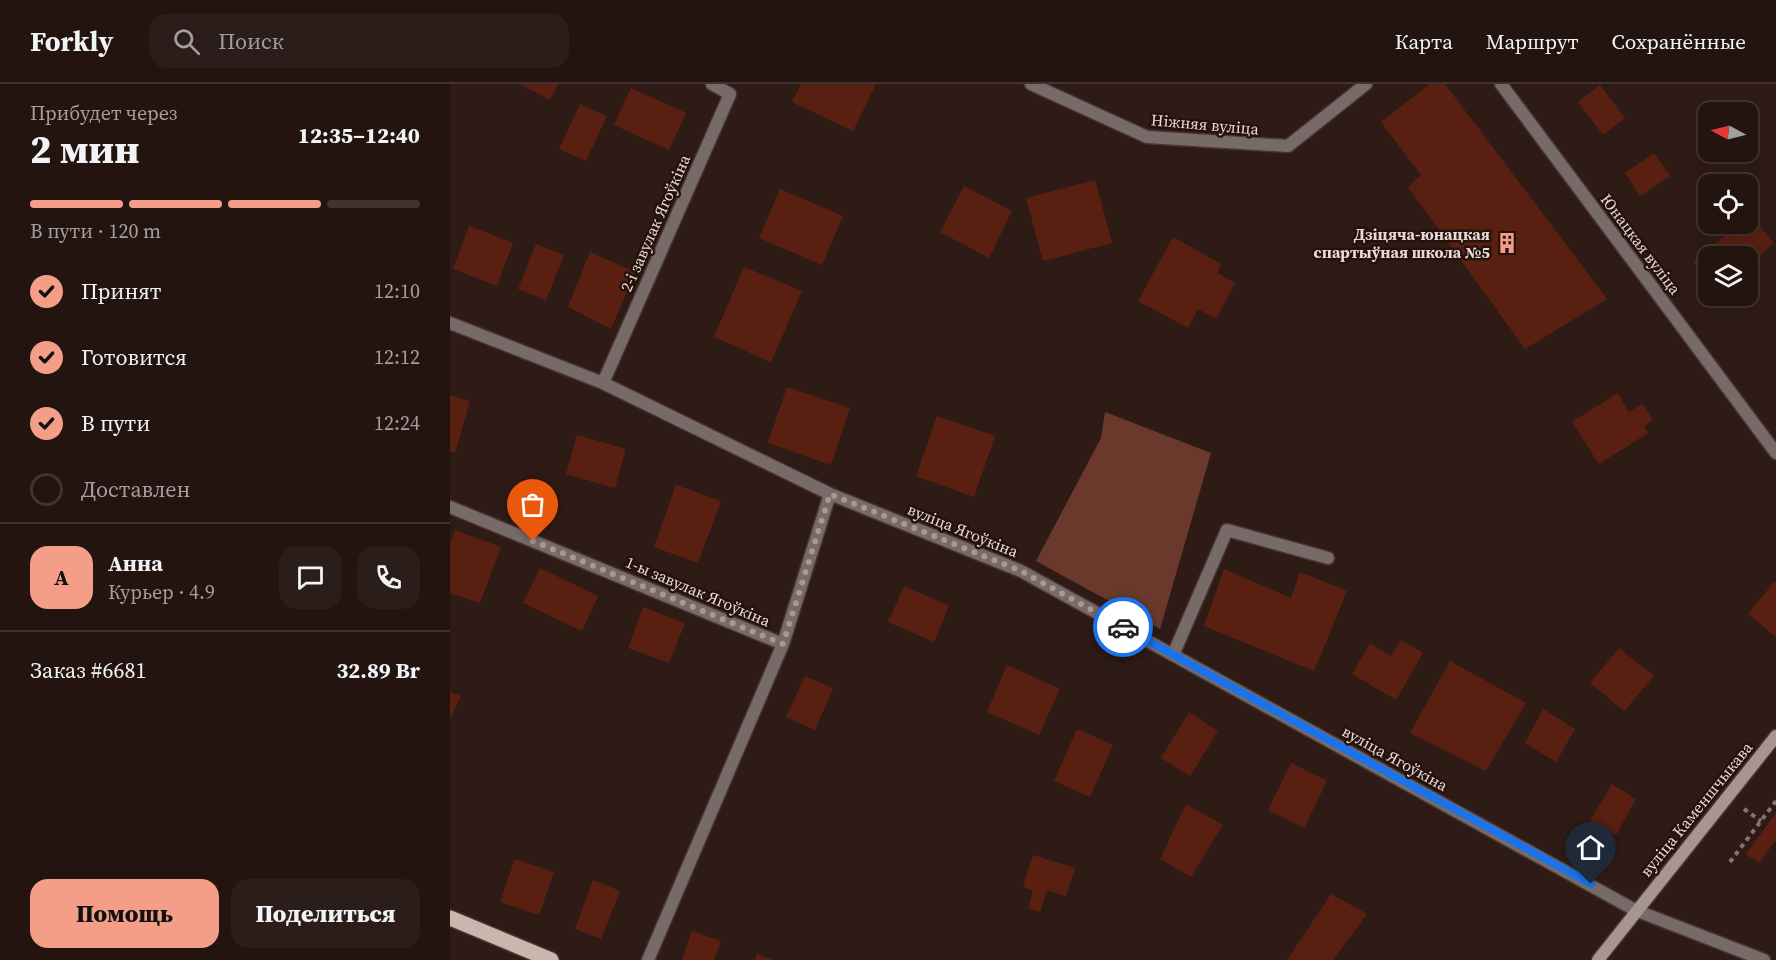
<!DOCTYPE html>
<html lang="ru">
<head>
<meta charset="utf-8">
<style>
  body { margin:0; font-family:"Source Serif 4",serif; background:#2b1d19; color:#f1f3f6; height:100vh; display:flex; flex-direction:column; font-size:22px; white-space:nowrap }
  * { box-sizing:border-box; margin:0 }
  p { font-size:20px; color:#a39e9f }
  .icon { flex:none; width:33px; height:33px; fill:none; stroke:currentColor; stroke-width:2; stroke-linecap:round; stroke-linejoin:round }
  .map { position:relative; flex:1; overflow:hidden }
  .sheet { display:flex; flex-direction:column; background:#231410; width:450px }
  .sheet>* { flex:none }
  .needle { width:39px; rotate:277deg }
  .buttons { position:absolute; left:1248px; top:18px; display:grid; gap:12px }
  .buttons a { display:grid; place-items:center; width:60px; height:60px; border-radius:12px; background:#231410; box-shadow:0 6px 24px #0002,0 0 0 2px #403330; font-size:30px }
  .pin { position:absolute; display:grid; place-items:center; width:51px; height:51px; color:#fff; margin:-62px -26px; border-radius:50% 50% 50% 0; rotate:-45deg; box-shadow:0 0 6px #0007 }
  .pin .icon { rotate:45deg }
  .courier { position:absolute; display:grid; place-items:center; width:60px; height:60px; margin:-30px; border:4px solid #1a73e8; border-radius:50%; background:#fff; color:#222; box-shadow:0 2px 8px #0007 }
  .summary em { font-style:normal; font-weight:800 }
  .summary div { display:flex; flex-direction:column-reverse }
  .summary { display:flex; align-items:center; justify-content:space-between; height:102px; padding:0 30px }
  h1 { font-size:39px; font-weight:800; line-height:45px }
  .bar { display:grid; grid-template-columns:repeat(4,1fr); gap:9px 6px; align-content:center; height:72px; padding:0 30px }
  .bar i { height:8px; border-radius:4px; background:#403330 }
  .bar .on { background:#f49e88 }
  .bar p { grid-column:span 4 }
  .line { display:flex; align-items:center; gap:15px; padding:0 30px; border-top:2px solid #403330 }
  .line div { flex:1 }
  .round { display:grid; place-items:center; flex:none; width:63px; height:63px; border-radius:18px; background:#2b1d19 }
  ol { padding:0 30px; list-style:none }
  li { display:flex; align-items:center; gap:18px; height:66px }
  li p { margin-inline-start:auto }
  li .icon { padding:6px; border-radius:50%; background:#f49e88; color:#111; stroke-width:4 }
  li:last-child { color:#a39e9f }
  li i { width:33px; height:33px; border:3px solid #403330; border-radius:50% }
  .button { display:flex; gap:12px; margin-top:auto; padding:12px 30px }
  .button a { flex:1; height:69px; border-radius:18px; background:#f49e88; color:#111; font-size:24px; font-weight:800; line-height:69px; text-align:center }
  .button a+a { background:#2b1d19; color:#f1f3f6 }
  header { display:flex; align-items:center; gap:36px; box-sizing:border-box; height:84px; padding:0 30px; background:#231410; border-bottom:2px solid #403330 }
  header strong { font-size:28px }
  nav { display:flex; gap:33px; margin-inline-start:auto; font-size:21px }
  .search { width:420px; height:54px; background:#2b1d19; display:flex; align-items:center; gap:15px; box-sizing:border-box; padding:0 21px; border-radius:18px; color:#a39e9f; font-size:22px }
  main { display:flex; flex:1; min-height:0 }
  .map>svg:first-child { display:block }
  .green { fill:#6a392c }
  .building { fill:#592012 }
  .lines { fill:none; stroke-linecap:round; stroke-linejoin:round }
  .lane-casing { stroke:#493631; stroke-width:15 }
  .street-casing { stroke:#493631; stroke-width:15 }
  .secondary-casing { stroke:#493631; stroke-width:15 }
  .primary-casing { stroke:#493631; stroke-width:18 }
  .path { stroke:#867470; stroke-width:4; stroke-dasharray:4.5 4.5; stroke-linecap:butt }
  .lane { stroke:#766b68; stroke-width:12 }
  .street { stroke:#766b68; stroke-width:12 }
  .secondary { stroke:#a79590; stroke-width:12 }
  .primary { stroke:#cdb5af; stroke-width:15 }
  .done { stroke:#a89793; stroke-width:6; stroke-dasharray:0 10.8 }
  .route { stroke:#1a73e8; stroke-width:8 }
  .labels { text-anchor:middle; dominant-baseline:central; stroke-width:5; stroke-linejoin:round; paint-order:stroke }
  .street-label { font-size:16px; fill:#e9dad7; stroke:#25120d }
  .poi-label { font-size:16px; font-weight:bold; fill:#e9dad7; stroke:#25120d; text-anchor:end }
</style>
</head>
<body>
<header>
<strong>Forkly</strong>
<div class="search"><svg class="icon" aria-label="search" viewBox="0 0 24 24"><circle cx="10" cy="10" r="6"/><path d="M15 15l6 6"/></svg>Поиск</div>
<nav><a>Карта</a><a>Маршрут</a><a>Сохранённые</a></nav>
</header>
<main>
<section class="sheet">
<div class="summary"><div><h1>2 мин</h1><p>Прибудет через</p></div><em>12:35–12:40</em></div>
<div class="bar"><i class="on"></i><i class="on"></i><i class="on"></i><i></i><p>В пути · 120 m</p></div>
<ol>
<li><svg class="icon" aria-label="check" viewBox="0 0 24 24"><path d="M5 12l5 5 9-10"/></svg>Принят<p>12:10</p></li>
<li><svg class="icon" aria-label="check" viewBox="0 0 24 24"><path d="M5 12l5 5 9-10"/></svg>Готовится<p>12:12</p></li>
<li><svg class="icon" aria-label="check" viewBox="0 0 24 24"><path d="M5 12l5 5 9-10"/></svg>В пути<p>12:24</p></li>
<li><i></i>Доставлен</li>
</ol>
<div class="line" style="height:108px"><b class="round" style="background:#f49e88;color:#111">А</b><div><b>Анна</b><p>Курьер · 4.9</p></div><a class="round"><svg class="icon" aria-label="chat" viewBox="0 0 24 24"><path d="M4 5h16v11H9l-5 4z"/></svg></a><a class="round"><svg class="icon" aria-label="phone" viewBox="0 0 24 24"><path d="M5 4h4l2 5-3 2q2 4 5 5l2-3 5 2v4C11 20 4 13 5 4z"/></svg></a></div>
<div class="line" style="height:78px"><div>Заказ #6681</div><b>32.89 Br</b></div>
<div class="button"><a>Помощь</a><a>Поделиться</a></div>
</section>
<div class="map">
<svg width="1326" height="876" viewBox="0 0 1326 876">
  <rect width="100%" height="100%" fill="#2f1b16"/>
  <!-- green -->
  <path class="green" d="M655 328 761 369 710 545 586 477 651 354Z"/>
  <!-- building -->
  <path class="building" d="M70 0H108L100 16Z
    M351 0H426L403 47 342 18Z
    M980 0H995L1157 215 1075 265 958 103 971 91 931 38Z
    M1150 1 1175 34 1153 51 1128 18Z
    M181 4 236 29 219 66 164 41Z
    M130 20 157 32 136 77 109 65Z
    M1204 69 1220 92 1190 112 1175 89Z
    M645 96 662 159 593 177 576 114Z
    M514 102 562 127 539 174 490 148Z
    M330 105 393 132 372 181 309 154Z
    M1299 130 1324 159 1298 182V172H1258V196L1243 178 1289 140H1298Z
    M19 142 63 159 47 202 3 185Z
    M723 153 771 180 767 189 785 199 766 235 748 225 738 244 688 217Z
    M86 160 114 171 96 216 68 205Z
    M140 168 185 188 161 245 118 223Z
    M294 183 352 207 321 278 264 253Z
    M337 303 400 324 381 381 318 359Z
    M1168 309 1179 328 1192 320 1203 336 1194 342 1198 349 1149 380 1122 338Z
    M0 311 20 317 5 369 0 367Z
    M487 332 545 352 524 413 466 392Z
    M127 351 176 365 165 404 116 390Z
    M226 401 271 417 248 479 204 463Z
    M5 446 51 463 30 519 0 509V459Z
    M90 484 148 512 132 547 73 519Z
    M774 485 841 514 850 488 897 507 864 587 754 542Z
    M1324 498 1326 499V553L1298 530Z
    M454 502 499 522 484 558 438 538Z
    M193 523 235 539 219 579 178 564Z
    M951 556 973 569 946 616 902 590 920 559 941 572Z
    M1169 564 1204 592 1174 627 1140 599Z
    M1000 577 1076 619 1036 687 960 649Z
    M557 581 610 605 589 651 537 628Z
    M355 592 383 604 365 646 336 633Z
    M0 608 11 612 0 635Z
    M1093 625 1125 645 1106 678 1075 659Z
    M739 628 768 647 740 692 711 674Z
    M627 645 663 661 640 713 604 697Z
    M841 679 877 697 854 744 818 726Z
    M1162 700 1186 715 1166 751 1140 737Z
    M736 720 773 741 741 793 710 775Z
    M1326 729V756L1309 779 1296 770Z
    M583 771 625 784 616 812 597 806 590 828 578 824 583 807 573 803Z
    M65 775 104 788 89 831 50 818Z
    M143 796 170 807 151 855 125 845Z
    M881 810 917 830 883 876H837Z
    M242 847 271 857 264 876H232Z
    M307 870 323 876H305Z"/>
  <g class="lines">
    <defs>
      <path id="lane" d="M723 571 777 446 878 474"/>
      <path id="street" d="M581 0 697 53 838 62 916 0
        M1051 0 1326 369
        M0 239 153 299 380 410 571 487 1185 826 1314 876
        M153 299 280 10 262 0
        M0 423 333 560 198 876
        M333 560 380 410"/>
      <path id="secondary" d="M1148 876 1326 652"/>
      <path id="primary" d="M0 834 101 876"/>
    </defs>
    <!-- lane casing -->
    <use href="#lane" class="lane-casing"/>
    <!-- street casing -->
    <use href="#street" class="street-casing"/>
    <!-- secondary casing -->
    <use href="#secondary" class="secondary-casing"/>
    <!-- primary casing -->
    <use href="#primary" class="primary-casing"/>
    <!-- path -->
    <path class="path" d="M1294 725 1311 737
      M1280 778 1326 717"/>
    <!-- lane -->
    <use href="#lane" class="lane"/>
    <!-- street -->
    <use href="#street" class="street"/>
    <!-- secondary -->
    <use href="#secondary" class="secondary"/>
    <!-- primary -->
    <use href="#primary" class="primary"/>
  </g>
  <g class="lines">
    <!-- done -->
    <path class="done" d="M83 457 333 560 380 410 571 487 673 543"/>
    <!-- route -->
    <path class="route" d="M673 543 1141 800"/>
  </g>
  <!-- icons -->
  <defs>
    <symbol id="building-bare" viewBox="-9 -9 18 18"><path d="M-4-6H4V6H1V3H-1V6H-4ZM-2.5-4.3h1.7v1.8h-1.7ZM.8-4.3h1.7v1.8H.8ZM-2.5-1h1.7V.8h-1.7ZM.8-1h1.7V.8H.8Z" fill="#f49e88" stroke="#25120d" stroke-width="2.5" paint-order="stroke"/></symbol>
  </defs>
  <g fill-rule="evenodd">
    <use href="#building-bare" x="1042" y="144" width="30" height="30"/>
  </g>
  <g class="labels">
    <!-- street labels -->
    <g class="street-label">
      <text transform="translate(755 40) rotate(5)">Ніжняя вуліца</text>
      <text transform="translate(205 139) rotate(-66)">2-і завулак Ягоўкіна</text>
      <text transform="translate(1191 160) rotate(53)">Юнацкая вуліца</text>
      <text transform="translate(513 446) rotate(22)">вуліца Ягоўкіна</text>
      <text transform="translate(248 507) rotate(23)">1-ы завулак Ягоўкіна</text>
      <text transform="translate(945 674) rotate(29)">вуліца Ягоўкіна</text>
      <text transform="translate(1246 725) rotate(-51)">вуліца Каменшчыкава</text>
    </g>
    <!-- poi labels -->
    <g class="poi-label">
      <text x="1040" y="150">Дзіцяча-юнацкая<tspan x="1040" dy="18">спартыўная школа №5</tspan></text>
    </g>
  </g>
</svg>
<div class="buttons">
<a><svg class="needle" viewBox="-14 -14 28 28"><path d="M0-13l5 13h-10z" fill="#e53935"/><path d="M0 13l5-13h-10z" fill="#a39e9f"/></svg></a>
<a><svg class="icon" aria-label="locate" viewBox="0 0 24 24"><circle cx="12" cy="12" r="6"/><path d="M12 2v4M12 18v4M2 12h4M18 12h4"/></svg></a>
<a><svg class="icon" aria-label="layers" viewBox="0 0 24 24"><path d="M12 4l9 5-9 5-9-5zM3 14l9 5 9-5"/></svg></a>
</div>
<div class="pin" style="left:83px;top:457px;background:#ea580c"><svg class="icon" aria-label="bag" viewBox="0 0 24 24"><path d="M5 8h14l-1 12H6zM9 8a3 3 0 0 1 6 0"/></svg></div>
<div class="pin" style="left:1141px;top:800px;background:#1f2937"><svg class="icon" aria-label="home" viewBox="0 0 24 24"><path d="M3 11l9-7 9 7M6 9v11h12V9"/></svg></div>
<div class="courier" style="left:673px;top:543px"><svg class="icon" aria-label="car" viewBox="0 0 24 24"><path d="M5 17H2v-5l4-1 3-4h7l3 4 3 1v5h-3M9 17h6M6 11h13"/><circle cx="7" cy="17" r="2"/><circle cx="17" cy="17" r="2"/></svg></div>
</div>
</main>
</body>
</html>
